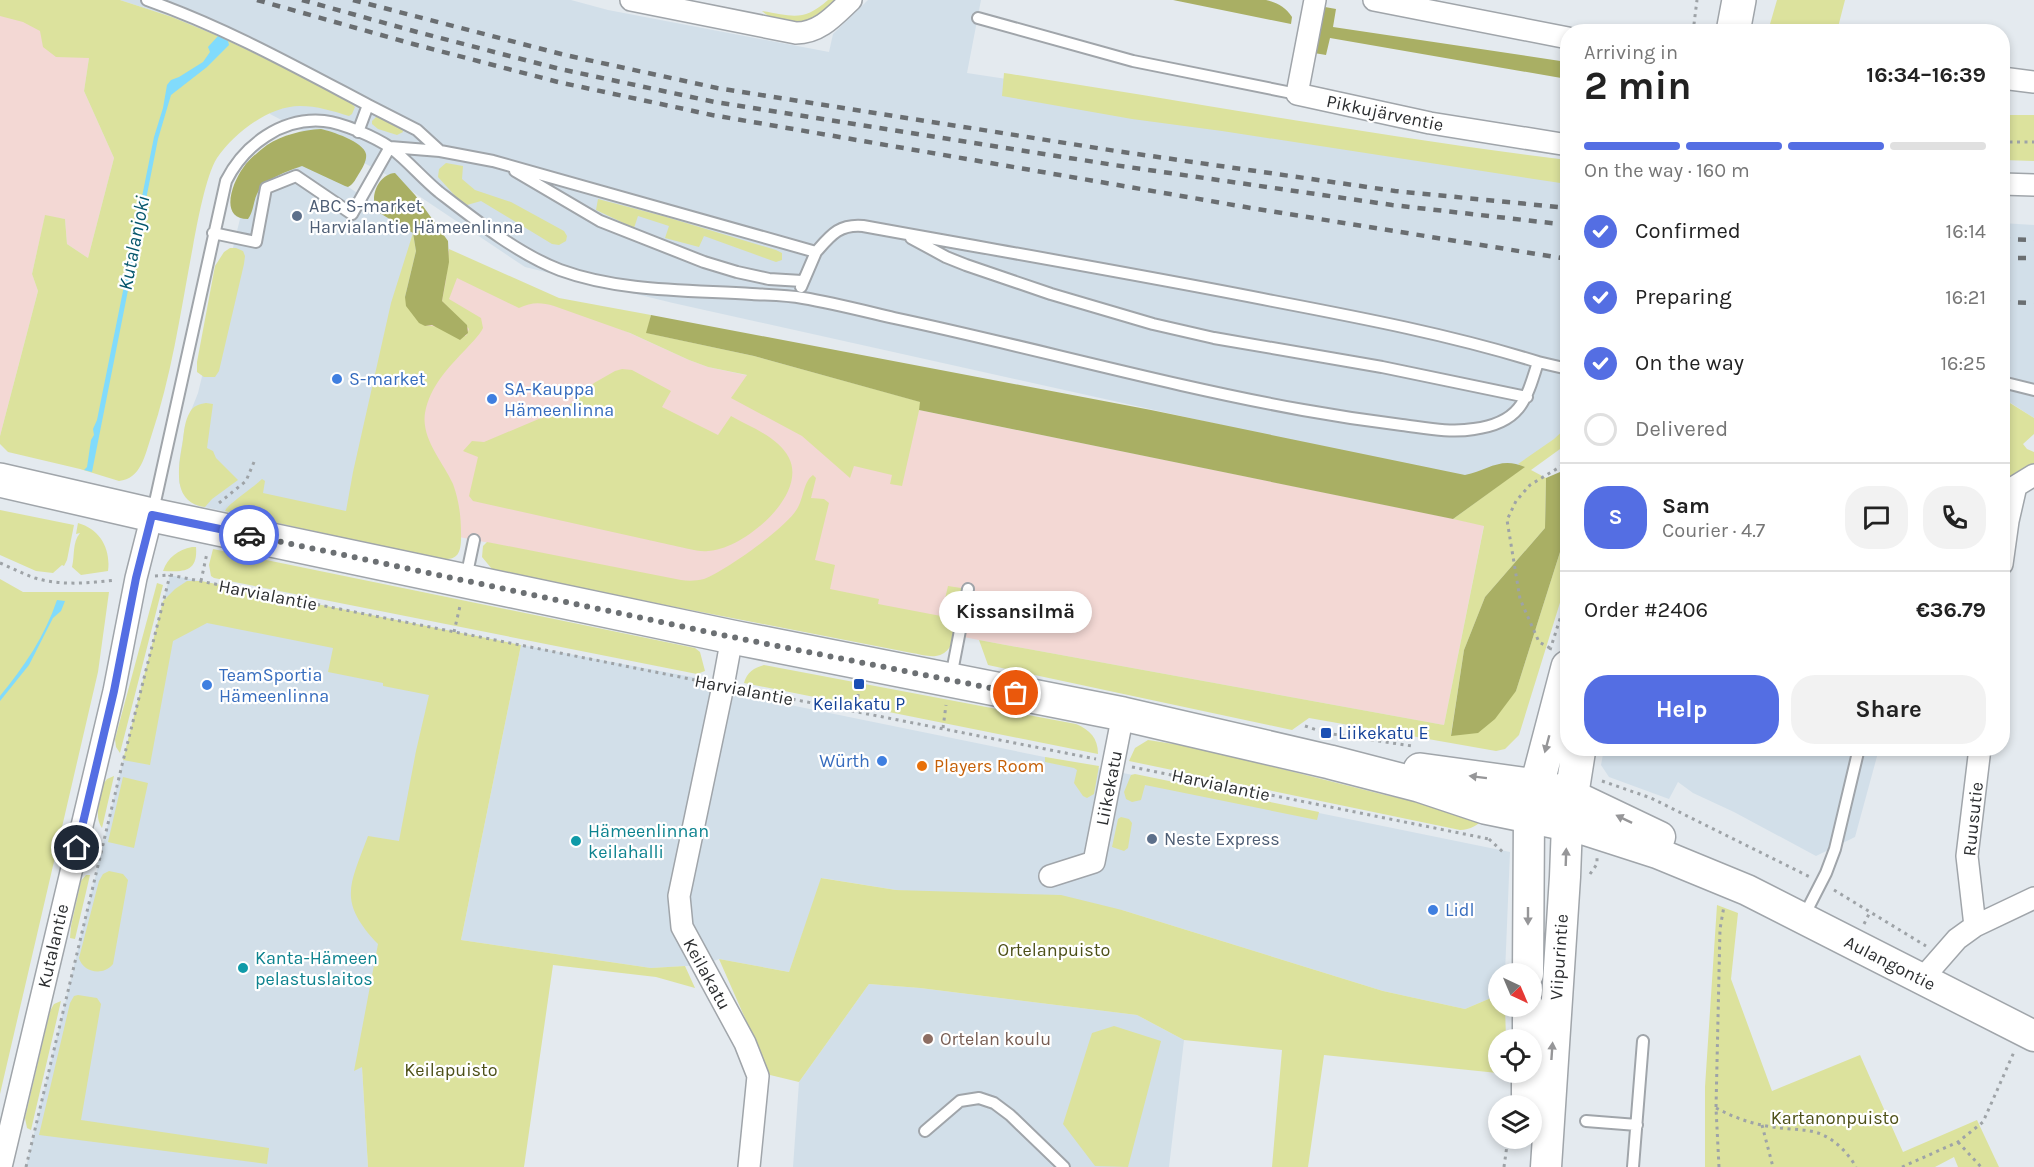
<!DOCTYPE html>
<html lang="en">
<head>
<meta charset="utf-8">
<style>
  body { margin:0; font-family:Karla,sans-serif; background:#f2f2f2; color:#222; height:100vh; display:flex; flex-direction:column; font-size:22px; white-space:nowrap }
  * { box-sizing:border-box; margin:0 }
  p { font-size:20px; color:#767676 }
  .icon { flex:none; width:33px; height:33px; fill:none; stroke:currentColor; stroke-width:2; stroke-linecap:round; stroke-linejoin:round }
  .map { position:relative; flex:1; overflow:hidden }
  .side { position:absolute; left:1560px; top:24px; width:450px; height:732px; display:flex; flex-direction:column; background:#fff; border-radius:24px; box-shadow:0 3px 9px #0003 }
  .side>* { flex:none }
  .needle { width:39px; rotate:136deg }
  .controls { position:absolute; left:1488px; top:963px; display:grid; gap:12px }
  .controls a { display:grid; place-items:center; width:54px; height:54px; border-radius:50%; background:#fff; box-shadow:0 3px 9px #0003; font-size:30px }
  .pin { position:absolute; display:grid; place-items:center; width:51px; height:51px; color:#fff; margin:-26px; border:3px solid #fff; border-radius:50%; box-shadow:0 2px 6px #0007 }
  .courier { position:absolute; display:grid; place-items:center; width:60px; height:60px; margin:-30px; border:4px solid #546ee3; border-radius:50%; background:#fff; color:#222; box-shadow:0 2px 8px #0007 }
  .bubble { position:absolute; height:42px; border-radius:21px; background:#fff; box-shadow:0 3px 9px #0003; font-size:20px; font-weight:700; line-height:42px; text-align:center }
  .summary em { font-style:normal; font-weight:700 }
  .summary div { display:flex; flex-direction:column-reverse }
  .summary { display:flex; align-items:center; justify-content:space-between; height:102px; padding:0 24px }
  h1 { font-size:39px; font-weight:700; line-height:45px }
  .bar { display:grid; grid-template-columns:repeat(4,1fr); gap:9px 6px; align-content:center; height:72px; padding:0 24px }
  .bar i { height:8px; border-radius:4px; background:#e0e0e0 }
  .bar .on { background:#546ee3 }
  .bar p { grid-column:span 4 }
  .line { display:flex; align-items:center; gap:15px; padding:0 24px; border-top:2px solid #e0e0e0 }
  .line div { flex:1 }
  .round { display:grid; place-items:center; flex:none; width:63px; height:63px; border-radius:24px; background:#f2f2f2 }
  ol { padding:0 24px; list-style:none }
  li { display:flex; align-items:center; gap:18px; height:66px }
  li p { margin-inline-start:auto }
  li .icon { padding:6px; border-radius:50%; background:#546ee3; color:#fff; stroke-width:4 }
  li:last-child { color:#767676 }
  li i { width:33px; height:33px; border:3px solid #e0e0e0; border-radius:50% }
  .button { display:flex; gap:12px; margin-top:auto; padding:12px 24px }
  .button a { flex:1; height:69px; border-radius:24px; background:#546ee3; color:#fff; font-size:24px; font-weight:700; line-height:69px; text-align:center }
  .button a+a { background:#f2f2f2; color:#222 }
  .map>svg:first-child { display:block }
  .built { fill:#d2dfe9 }
  .industrial { fill:#f3d8d4 }
  .green { fill:#dce29d }
  .forest { fill:#a9af64 }
  .water { fill:#81dbfc }
  .lines { fill:none; stroke-linecap:round; stroke-linejoin:round }
  .service-casing { stroke:#a0a5aa; stroke-width:14 }
  .minor-casing { stroke:#a0a5aa; stroke-width:24 }
  .secondary-casing { stroke:#a0a5aa; stroke-width:33 }
  .primary-casing { stroke:#a0a5aa; stroke-width:36 }
  .path { stroke:#9ea3a7; stroke-width:3; stroke-dasharray:3 4.5; stroke-linecap:butt }
  .service { stroke:#fff; stroke-width:10 }
  .minor { stroke:#fff; stroke-width:21 }
  .secondary { stroke:#fff; stroke-width:30 }
  .primary { stroke:#fff; stroke-width:33 }
  .rail { stroke:#6a6e71; stroke-width:4.5; stroke-dasharray:8 8; stroke-linecap:butt }
  .oneway { fill:#969698 }
  .done { stroke:#6c7073; stroke-width:6; stroke-dasharray:0 10.8 }
  .route { stroke:#546ee3; stroke-width:8 }
  .service-dot { fill:#5c6f8a; stroke:#fff; stroke-width:2 }
  .shop-dot { fill:#3f7fe0; stroke:#fff; stroke-width:2 }
  .transit-dot { fill:#1a4fb4; stroke:#fff; stroke-width:2 }
  .food-dot { fill:#e8710a; stroke:#fff; stroke-width:2 }
  .culture-dot { fill:#0f9aa8; stroke:#fff; stroke-width:2 }
  .education-dot { fill:#8d6e63; stroke:#fff; stroke-width:2 }
  .labels { text-anchor:middle; dominant-baseline:central; stroke-width:4.5; stroke-linejoin:round; paint-order:stroke }
  .street-label { font-size:18px; fill:#2c2e30; stroke:#fff }
  .service-label { font-size:18px; fill:#4e5e75; stroke:#fff; text-anchor:start }
  .shop-label { font-size:18px; fill:#366cbe; stroke:#fff; text-anchor:start }
  .transit-label { font-size:18px; fill:#164399; stroke:#fff }
  .food-label { font-size:18px; fill:#c56008; stroke:#fff; text-anchor:start }
  .culture-label { font-size:18px; fill:#0d838f; stroke:#fff; text-anchor:start }
  .park-label { font-size:18px; fill:#4d5018; stroke:#fff }
  .education-label { font-size:18px; fill:#785e54; stroke:#fff; text-anchor:start }
  .water-label { font-size:20px; font-style:italic; fill:#05566c; stroke:#fff }
</style>
</head>
<body>
<div class="map">
<svg width="2034" height="1167" viewBox="0 0 2034 1167">
  <rect width="100%" height="100%" fill="#e4eaef"/>
  <!-- built -->
  <path class="built" d="M120 0H571L608 10 829 52 833 34 868 0H981L967 73 1486 151 1567 160V436L1453 519 1459 478 673 303 525 267 389 176 270 114 265 58 172 17Z
    M303 156 429 242 362 541 195 505 183 493 179 482V463L185 426 198 393 252 169Z
    M2002 223 2034 225V418L2003 398Z
    M170 575 460 633 362 1067 368 1167H26L122 765Z
    M521 645 724 683 740 689 741 695 1510 852 1505 973 1498 974V995L1465 1009 1383 991 1122 910 896 890 822 878 789 972 719 959 703 965 651 968 461 940Z
    M1604 749H1879L1855 837 1816 856 1734 812 1693 793 1678 782 1669 799 1609 777 1601 765Z
    M869 984 920 988 1137 1015 1184 1040 1169 1167H793L799 1082Z"/>
  <!-- industrial -->
  <path class="industrial" d="M0 0H98L84 91 114 158 88 258 67 244 65 219 45 216 32 274 38 291 0 436Z
    M429 242 689 360 708 367 801 387 914 430 919 410 1484 525 1444 725 979 640 368 519Z"/>
  <!-- green -->
  <path class="green" d="M0 0H120L172 17 218 36 321 85 349 101 355 107 352 114 349 116C333 111 317 106 300 106 269 106 234 133 217 158 206 175 197 224 193 246 181 309 172 375 151 437 145 455 141 479 119 481L80 469 8 452 0 444V436L38 291 32 274 45 215 65 219 67 244 88 258 114 158 84 91 89 58 56 57 43 47 40 31 23 22 0 16Z
    M828 0H840C834 5 828 11 822 16 805 26 777 25 762 11 793 16 803 22 828 0Z
    M1777 0H1845L1837 31H1768Z
    M1004 73C1192 102 1379 137 1567 160V184L1222 131 1132 119 1002 96Z
    M2003 115H2034V161L2003 160Z
    M376 117 386 118 402 128 403 132 397 135 378 129 372 124V121Z
    M446 163 463 166 462 179 475 190 511 202 564 231 567 236 566 241 559 245 552 244 481 201 467 205 458 199 438 177 439 169Z
    M598 199 663 216 776 250 782 253V260L776 262 704 236 699 247 665 238 669 226 638 216 634 228 596 210Z
    M413 233 416 251 405 297 425 326C434 324 455 333 466 336L469 329 442 301 446 280 449 249 559 298 651 315 647 333 754 356 921 402 902 486 890 484 892 475 854 466 850 478 802 436 731 398 747 375 708 367 689 360 630 333 554 306C541 302 531 302 519 308L457 278 449 299 481 318 483 328C479 336 472 342 466 349 448 368 430 386 425 413 421 439 443 462 453 484 459 500 461 517 461 533 462 562 453 561 428 557L225 511C228 504 253 488 262 479L265 481 263 493 346 511 353 472 391 303Z
    M230 248H236L243 251 245 256 244 264 219 371 215 377H204L197 372V362L215 266 224 252Z
    M622 369 632 370 671 391 662 407 718 435 731 416C750 427 779 437 789 458 808 496 742 550 708 551 702 552 695 550 689 549L473 501 469 496 478 457 463 451 472 441 484 442 567 407 594 383 615 371Z
    M2002 398 2034 418V434L2023 444 2027 449 2034 452V468L2016 472 2009 479 2003 478Z
    M206 403 213 404 207 448 213 451 216 458 238 480 212 499 205 507C170 502 179 465 183 440 184 431 185 420 190 412 193 406 199 404 206 403Z
    M1567 427V444L1531 470 1546 478 1545 528 1485 597 1464 650 1451 735 1516 691 1567 530V580L1519 735 1505 749 1496 751 1309 718 1292 730 988 665 979 640 1444 725 1484 526 1453 519 1524 467 1518 464 1554 439Z
    M813 475 816 478 811 498 824 499 829 503 815 560 835 565 830 589 879 599 878 604 941 616 948 586 961 588C959 607 961 653 936 656 928 657 919 654 912 653L511 575 492 569 482 557 483 546 487 542 681 580C688 581 696 581 704 579 725 571 786 528 797 509 804 498 803 482 813 475Z
    M0 510 74 525 67 560 64 566 62 565 53 573 36 571 0 555Z
    M78 523C100 529 111 549 108 571L81 575 72 567C75 555 72 543 80 533L76 534Z
    M192 547H196C198 572 184 572 163 571 168 557 178 550 192 547Z
    M213 549 695 648 700 652 705 671 697 674 214 578 211 576 209 565Z
    M0 579 23 592H109L98 672 0 1094Z
    M187 581H201L521 645 461 940 651 968 685 966 695 988 656 977 553 965 524 1167H368L362 1067 354 1071 378 944C337 901 350 885 368 836L399 841 416 751 429 695 383 686V683L328 672 333 648 207 623 173 641 150 765 123 760 163 601 175 589Z
    M157 583 163 585 120 753 116 747 115 739Z
    M764 665 1076 724C1090 730 1098 738 1098 754L744 683C747 672 754 668 764 665Z
    M1148 740 1199 748 1381 794 1484 817C1479 825 1470 830 1460 830L1129 761 1135 748Z
    M1045 757 1099 766 1094 794 1087 798 1083 796 1074 783 1077 770 1074 768 1045 762Z
    M1135 774 1319 812 1317 820 1145 785 1141 800 1132 802 1126 799 1124 792 1131 775Z
    M114 776 102 828C93 815 101 798 104 783L107 779Z
    M123 777 148 783 134 848 108 842Z
    M1121 817 1129 819 1132 823 1128 848 1124 851 1112 847 1118 819Z
    M109 871 123 874 128 880 113 964C104 976 83 973 79 958L99 881 103 874Z
    M86 875H90L75 939 70 938 71 926 81 881Z
    M821 878 896 890 1061 895 1122 910 1383 991 1465 1009 1498 995V1006L1505 1007 1506 1039 1498 1040V1072L1507 1073V1074L1324 1055 1308 1167H1272L1282 1050 1184 1040 1137 1015 920 988 869 984 799 1082 770 1075 719 959 789 972Z
    M1717 905 1738 913 1731 979 1772 1091 1860 1055 1903 1152 1977 1120 1999 1167H1958L1954 1157 1935 1167H1705V1087Z
    M78 995 97 998 101 1004 81 1120 269 1148 267 1164 39 1135 70 1003 74 996Z
    M61 1001 31 1130 27 1128 25 1118 50 1011 54 1004Z
    M1114 1026 1161 1041 1128 1167 1095 1166 1063 1124 1092 1033Z"/>
  <!-- forest -->
  <path class="forest" d="M1173 0H1266C1278 3 1285 7 1292 17L1291 24Z
    M1325 7 1336 9 1333 27 1567 62V79L1330 38 1326 55 1314 53 1322 10Z
    M321 129C331 131 364 142 366 154 367 160 363 167 360 172 356 178 354 184 348 187L345 186 302 166C288 171 266 178 258 192 253 201 254 211 248 219 219 219 232 183 243 168 249 159 258 152 267 145 282 135 303 130 321 129Z
    M395 173 415 195 448 241 449 262 442 301 467 325 468 333 460 340 432 325 425 326 419 323 406 306 405 297 416 251 413 233 378 212C368 199 378 174 395 173Z
    M651 315 1151 410 1465 475C1488 470 1501 456 1525 467L1453 519 919 410 920 402 754 356 646 333Z
    M1567 469V530L1516 691 1495 719 1478 733 1451 736 1464 650 1485 597 1545 528 1546 478Z"/>
  <!-- water -->
  <path class="water" d="M218 36 228 41 229 45 207 67 171 95 158 139 92 472 84 470 87 467 91 440 94 435 93 429 97 420 154 137 163 108 167 85 171 80 179 77 203 62 210 52 208 47Z
    M57 600 65 601 61 611 53 618 29 665 0 701V696C24 667 45 636 57 600Z"/>
  <g class="lines">
    <defs>
      <path id="service" d="M147 0C224 27 296 67 368 105L358 132
        M978 18 1133 61 1297 94
        M368 105 417 130 440 151
        M515 171 600 221 704 262 737 272 769 279 802 281
        M213 233 256 242 266 188 296 176 352 214 390 147 440 151 493 161 816 252C831 235 839 224 863 226 1000 251 1137 274 1273 301 1362 318 1451 335 1538 362
        M911 238 946 257 966 265 1051 294 1153 324 1214 338 1382 367 1527 397
        M801 287 816 252
        M2002 382 2034 390
        M153 511 226 181C244 145 282 117 324 121 343 123 375 137 391 148 408 161 422 178 439 192 474 219 518 254 560 270 620 292 689 290 752 294 769 295 786 295 803 298 833 303 864 311 894 318 1031 347 1165 385 1303 410 1336 416 1369 421 1402 425 1426 428 1450 433 1474 429 1520 423 1526 401 1538 362L1568 369
        M466 578 474 540
        M951 677 968 589
        M1804 916 1826 873 1835 849 1859 748
        M1586 1121 1637 1125
        M925 1131 960 1101 979 1098 994 1103 1010 1115 1064 1167
        M1633 1167 1643 1041"/>
      <path id="minor" d="M631 0 796 33C820 33 835 15 851 0
        M1315 0 1297 94 1430 123 1568 145
        M1374 0 1568 38
        M2002 78 2034 82
        M2002 184 2034 185
        M2002 564 2008 521 2016 486 2034 475
        M732 637 723 686 679 896 682 927 745 1043 758 1076 749 1167
        M1050 876 1094 862 1123 714
        M1975 926 1967 856 1980 748
        M1922 979 1957 939 1975 926 2034 898
        M1 1167 114 691 136 578 152 515"/>
      <path id="secondary" d="M1572 795 1660 837
        M1528 974 1529 816
        M1528 1040V1006
        M1527 1106V1072
        M1546 1167 1565 877 1567 824 1657 853 1747 890 2034 1036"/>
      <path id="primary" d="M1733 32 1739 0
        M0 480 152 515 732 637 1123 714 1330 762 1419 785 1485 807 1567 824 1579 748
        M1420 770 1536 786 1572 795
        M1531 808 1568 667"/>
    </defs>
    <!-- service casing -->
    <use href="#service" class="service-casing"/>
    <!-- minor casing -->
    <use href="#minor" class="minor-casing"/>
    <!-- secondary casing -->
    <use href="#secondary" class="secondary-casing"/>
    <!-- primary casing -->
    <use href="#primary" class="primary-casing"/>
    <!-- path -->
    <path class="path" d="M1693 32 1697 0
      M2002 142H2034
      M219 503 246 481 254 462
      M0 563C12 568 23 574 35 578 61 586 89 583 116 580
      M155 576 170 575 705 682
      M201 581 207 553
      M454 632 460 606
      M1550 648 1539 642 1520 599 1507 520 1516 501 1530 485 1568 462
      M1550 650 1568 594
      M741 689 1096 759
      M856 712 859 687
      M1305 726 1326 733 1412 746
      M943 728 946 705
      M1132 767 1489 839
      M1602 781 1651 798 1810 877
      M1489 839 1505 854
      M1590 874 1597 864V858
      M1834 890 1926 946
      M1864 924 1870 912
      M1716 1108C1735 1118 1752 1124 1773 1127 1785 1129 1798 1129 1810 1131 1830 1134 1847 1151 1856 1167
      M1762 1125 1773 1167
      M1958 1142 1981 1167
      M26 1167 122 765 170 575
      M1504 1167 1508 1138
      M1719 1167 1716 1108 1720 929 1724 906
      M1902 1167 1958 1142 1983 1122 2014 1052"/>
    <!-- service -->
    <use href="#service" class="service"/>
    <!-- minor -->
    <use href="#minor" class="minor"/>
    <!-- secondary -->
    <use href="#secondary" class="secondary"/>
    <!-- primary -->
    <use href="#primary" class="primary"/>
    <!-- rail -->
    <path class="rail" d="M257 0 413 44 558 82 712 115 1251 208 1568 259
      M302 0 417 32 560 69 715 102 1114 165 1392 205 1568 225
      M353 0 565 55 717 88 1116 151 1395 191 1568 208
      M2002 239 2034 240
      M2002 258H2034
      M2002 302 2034 303"/>
  </g>
  <!-- one-way arrows -->
  <defs><path id="oneway-solid" d="M-6-.8H1V-3.2L6.5 0L1 3.2V.8H-6Z" transform="scale(1.5)"/></defs>
  <g class="oneway">
    <use href="#oneway-solid" transform="translate(1547 744) rotate(105)"/>
    <use href="#oneway-solid" transform="translate(1478 777) rotate(-173)"/>
    <use href="#oneway-solid" transform="translate(1624 819) rotate(-154)"/>
    <use href="#oneway-solid" transform="translate(1566 857) rotate(-88)"/>
    <use href="#oneway-solid" transform="translate(1528 916) rotate(90)"/>
    <use href="#oneway-solid" transform="translate(1552 1051) rotate(-86)"/>
  </g>
  <g class="lines">
    <!-- done -->
    <path class="done" d="M249 535 732 637 1016 693"/>
    <!-- route -->
    <path class="route" d="M77 848 114 691 136 578 152 515 249 535"/>
  </g>
  <!-- markers -->
  <g class="service-dot">
    <circle cx="297" cy="216" r="6"/>
    <circle cx="1152" cy="839" r="6"/>
  </g>
  <g class="shop-dot">
    <circle cx="337" cy="379" r="6"/>
    <circle cx="492" cy="399" r="6"/>
    <circle cx="207" cy="685" r="6"/>
    <circle cx="882" cy="761" r="6"/>
    <circle cx="1433" cy="910" r="6"/>
  </g>
  <g class="transit-dot">
    <rect x="853" y="678" width="12" height="12" rx="3"/>
    <rect x="1320" y="727" width="12" height="12" rx="3"/>
  </g>
  <circle class="food-dot" cx="922" cy="766" r="6"/>
  <g class="culture-dot">
    <circle cx="576" cy="841" r="6"/>
    <circle cx="243" cy="968" r="6"/>
  </g>
  <circle class="education-dot" cx="928" cy="1039" r="6"/>
  <g class="labels">
    <!-- street labels -->
    <g class="street-label">
      <text transform="translate(1385 113) rotate(12)">Pikkujärventie</text>
      <text transform="translate(268 595) rotate(11)">Harvialantie</text>
      <text transform="translate(744 690) rotate(11)">Harvialantie</text>
      <text transform="translate(1221 785) rotate(12)">Harvialantie</text>
      <text transform="translate(1109 788) rotate(-79)">Liikekatu</text>
      <text transform="translate(1973 819) rotate(-84)">Ruusutie</text>
      <text transform="translate(53 946) rotate(-77)">Kutalantie</text>
      <text transform="translate(1559 957) rotate(-86)">Viipurintie</text>
      <text transform="translate(1890 963) rotate(27)">Aulangontie</text>
      <text transform="translate(707 974) rotate(61)">Keilakatu</text>
    </g>
    <!-- service labels -->
    <g class="service-label">
      <text x="309" y="206">ABC S-market<tspan x="309" dy="21">Harvialantie Hämeenlinna</tspan></text>
      <text x="1164" y="839">Neste Express</text>
    </g>
    <!-- shop labels -->
    <g class="shop-label">
      <text x="349" y="379">S-market</text>
      <text x="504" y="389">SA-Kauppa<tspan x="504" dy="21">Hämeenlinna</tspan></text>
      <text x="219" y="675">TeamSportia<tspan x="219" dy="21">Hämeenlinna</tspan></text>
      <text x="870" y="761" text-anchor="end">Würth</text>
      <text x="1445" y="910">Lidl</text>
    </g>
    <!-- transit labels -->
    <g class="transit-label">
      <text x="859" y="704">Keilakatu P</text>
      <text x="1338" y="733" text-anchor="start">Liikekatu E</text>
    </g>
    <!-- food labels -->
    <g class="food-label">
      <text x="934" y="766">Players Room</text>
    </g>
    <!-- culture labels -->
    <g class="culture-label">
      <text x="588" y="831">Hämeenlinnan<tspan x="588" dy="21">keilahalli</tspan></text>
      <text x="255" y="958">Kanta-Hämeen<tspan x="255" dy="21">pelastuslaitos</tspan></text>
    </g>
    <!-- park labels -->
    <g class="park-label">
      <text x="1054" y="950">Ortelanpuisto</text>
      <text x="451" y="1070">Keilapuisto</text>
      <text x="1835" y="1118">Kartanonpuisto</text>
    </g>
    <!-- education labels -->
    <g class="education-label">
      <text x="940" y="1039">Ortelan koulu</text>
    </g>
    <!-- water labels -->
    <g class="water-label">
      <text transform="translate(134 243) rotate(-79)">Kutalanjoki</text>
    </g>
  </g>
</svg>
<div class="controls">
<a><svg class="needle" viewBox="-14 -14 28 28"><path d="M0-13l5 13h-10z" fill="#e53935"/><path d="M0 13l5-13h-10z" fill="#767676"/></svg></a>
<a><svg class="icon" aria-label="locate" viewBox="0 0 24 24"><circle cx="12" cy="12" r="6"/><path d="M12 2v4M12 18v4M2 12h4M18 12h4"/></svg></a>
<a><svg class="icon" aria-label="layers" viewBox="0 0 24 24"><path d="M12 4l9 5-9 5-9-5zM3 14l9 5 9-5"/></svg></a>
</div>
<div class="pin" style="left:1016px;top:693px;background:#ea580c"><svg class="icon" aria-label="bag" viewBox="0 0 24 24"><path d="M5 8h14l-1 12H6zM9 8a3 3 0 0 1 6 0"/></svg></div>
<div class="pin" style="left:77px;top:848px;background:#1f2937"><svg class="icon" aria-label="home" viewBox="0 0 24 24"><path d="M3 11l9-7 9 7M6 9v11h12V9"/></svg></div>
<div class="courier" style="left:249px;top:535px"><svg class="icon" aria-label="car" viewBox="0 0 24 24"><path d="M5 17H2v-5l4-1 3-4h7l3 4 3 1v5h-3M9 17h6M6 11h13"/><circle cx="7" cy="17" r="2"/><circle cx="17" cy="17" r="2"/></svg></div>
<div class="bubble" style="left:939px;top:591px;width:153px">Kissansilmä</div>
<section class="side">
<div class="summary"><div><h1>2 min</h1><p>Arriving in</p></div><em>16:34–16:39</em></div>
<div class="bar"><i class="on"></i><i class="on"></i><i class="on"></i><i></i><p>On the way · 160 m</p></div>
<ol>
<li><svg class="icon" aria-label="check" viewBox="0 0 24 24"><path d="M5 12l5 5 9-10"/></svg>Confirmed<p>16:14</p></li>
<li><svg class="icon" aria-label="check" viewBox="0 0 24 24"><path d="M5 12l5 5 9-10"/></svg>Preparing<p>16:21</p></li>
<li><svg class="icon" aria-label="check" viewBox="0 0 24 24"><path d="M5 12l5 5 9-10"/></svg>On the way<p>16:25</p></li>
<li><i></i>Delivered</li>
</ol>
<div class="line" style="height:108px"><b class="round" style="background:#546ee3;color:#fff">S</b><div><b>Sam</b><p>Courier · 4.7</p></div><a class="round"><svg class="icon" aria-label="chat" viewBox="0 0 24 24"><path d="M4 5h16v11H9l-5 4z"/></svg></a><a class="round"><svg class="icon" aria-label="phone" viewBox="0 0 24 24"><path d="M5 4h4l2 5-3 2q2 4 5 5l2-3 5 2v4C11 20 4 13 5 4z"/></svg></a></div>
<div class="line" style="height:78px"><div>Order #2406</div><b>€36.79</b></div>
<div class="button"><a>Help</a><a>Share</a></div>
</section>
</div>
</body>
</html>
